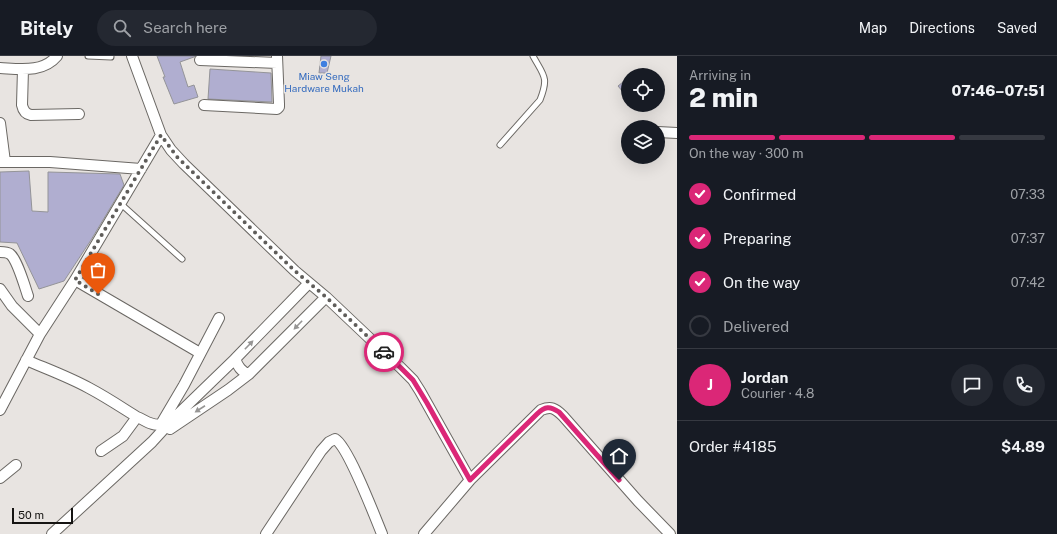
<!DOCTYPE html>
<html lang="en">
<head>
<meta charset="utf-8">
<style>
  body { margin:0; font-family:"Public Sans",sans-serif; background:#242831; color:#f1f3f6; height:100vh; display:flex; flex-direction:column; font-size:15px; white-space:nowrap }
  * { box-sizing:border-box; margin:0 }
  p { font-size:13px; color:#9ea1a6 }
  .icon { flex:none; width:22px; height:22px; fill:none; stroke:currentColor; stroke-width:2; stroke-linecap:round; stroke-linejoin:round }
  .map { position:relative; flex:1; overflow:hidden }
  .details { display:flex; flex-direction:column; background:#171b24; width:380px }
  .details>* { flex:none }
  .buttons { position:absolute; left:621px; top:12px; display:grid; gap:8px }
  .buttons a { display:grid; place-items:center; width:44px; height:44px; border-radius:50%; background:#171b24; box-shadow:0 4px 16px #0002; font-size:20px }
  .scale { position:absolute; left:12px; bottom:10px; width:61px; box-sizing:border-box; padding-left:4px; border:2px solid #151412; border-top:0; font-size:11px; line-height:14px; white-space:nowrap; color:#151412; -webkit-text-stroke:3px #e8e4e1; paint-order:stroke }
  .pin { position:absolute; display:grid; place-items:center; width:34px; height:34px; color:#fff; margin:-41px -17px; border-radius:50% 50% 50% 0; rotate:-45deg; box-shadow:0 0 4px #0007 }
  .pin .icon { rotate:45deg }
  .courier { position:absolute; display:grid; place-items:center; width:40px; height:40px; margin:-20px; border:3px solid #db2777; border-radius:50%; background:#fff; color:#222; box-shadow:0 1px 5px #0007 }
  .head em { font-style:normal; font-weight:800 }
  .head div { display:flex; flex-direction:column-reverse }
  .head { display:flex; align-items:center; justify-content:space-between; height:68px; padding:0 12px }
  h1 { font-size:26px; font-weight:800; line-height:30px }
  .bar { display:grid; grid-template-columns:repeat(4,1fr); gap:6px 4px; align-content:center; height:48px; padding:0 12px }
  .bar i { height:5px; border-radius:3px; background:#363941 }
  .bar .selected { background:#db2777 }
  .bar p { grid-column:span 4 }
  .line { display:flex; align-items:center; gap:10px; padding:0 12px; border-top:1px solid #363941 }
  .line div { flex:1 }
  .round { display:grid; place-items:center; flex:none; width:42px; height:42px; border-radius:21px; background:#242831 }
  ol { padding:0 12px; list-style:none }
  li { display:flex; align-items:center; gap:12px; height:44px }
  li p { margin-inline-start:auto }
  li .icon { padding:4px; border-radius:50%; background:#db2777; color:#fff; stroke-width:4 }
  li:last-child { color:#9ea1a6 }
  li i { width:22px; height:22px; border:2px solid #363941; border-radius:50% }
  header { display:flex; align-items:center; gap:24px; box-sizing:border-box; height:56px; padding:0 20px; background:#171b24; border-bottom:1px solid #363941 }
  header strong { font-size:19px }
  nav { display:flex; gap:22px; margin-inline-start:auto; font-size:14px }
  .search { width:280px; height:36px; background:#242831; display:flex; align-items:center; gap:10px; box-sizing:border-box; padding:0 14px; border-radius:22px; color:#9ea1a6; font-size:15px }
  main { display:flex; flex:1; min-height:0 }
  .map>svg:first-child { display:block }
  .building { fill:#b0aed0; stroke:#949498 }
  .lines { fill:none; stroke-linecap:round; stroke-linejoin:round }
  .service-casing { stroke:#6b6864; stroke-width:7 }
  .minor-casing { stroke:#6b6864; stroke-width:12 }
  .service { stroke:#fff; stroke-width:5 }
  .minor { stroke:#fff; stroke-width:10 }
  .oneway { fill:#969594 }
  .done { stroke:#5f5d5a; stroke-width:4; stroke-dasharray:0 7.2 }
  .route { stroke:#db2777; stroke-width:5 }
  .shop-dot { fill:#3f7fe0; stroke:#e8e4e1; stroke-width:1.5 }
  .labels { text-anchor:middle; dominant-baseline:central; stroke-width:3; stroke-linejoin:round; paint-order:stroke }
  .shop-label { font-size:10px; fill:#366cbe; stroke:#e8e4e1 }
</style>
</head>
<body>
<header>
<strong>Bitely</strong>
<div class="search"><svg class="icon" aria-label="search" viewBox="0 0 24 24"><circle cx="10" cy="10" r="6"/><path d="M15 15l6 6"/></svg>Search here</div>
<nav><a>Map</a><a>Directions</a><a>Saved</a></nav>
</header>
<main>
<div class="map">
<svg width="677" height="478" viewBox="0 0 677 478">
  <rect width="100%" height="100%" fill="#e8e4e1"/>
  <!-- building -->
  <path class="building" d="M157 0H195L194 1 180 6 188 31 194 29 198 41 174 48 163 21H165Z
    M321 0H331L327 17H319Z
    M210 13 271 17 272 46 208 43Z
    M628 22V42L618 30Z
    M29 115 32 155 48 156V116L120 118 124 129 91 184 64 225 39 233 17 187 0 186V116Z"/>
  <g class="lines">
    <defs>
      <path id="service" d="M88 0 111 1
        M500 89 540 44C549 21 544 20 533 0
        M121 148 182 203"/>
      <path id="minor" d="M132 0 161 79
        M200 4 277 7
        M0 12C20 13 43 17 57 0
        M23 13 22 49C23 54 25 58 31 59L79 58
        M204 49 277 53 279 51V48L277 0
        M0 67 5 106
        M658 76 677 77
        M0 106H50L141 113
        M0 196C3 196 7 196 10 198 17 203 25 231 28 240
        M75 224 200 297
        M0 233 12 250 40 278
        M235 303C238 310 241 316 249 318
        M26 304C47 313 69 321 89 332 106 341 121 351 137 361L123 380 101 395
        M0 354 40 278 75 224 161 79 171 94 184 108 295 215 326 241 401 312 413 324 420 335 470 424 424 478
        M137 361C145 364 153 371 161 368L184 329 219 262
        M170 373 228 334 249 318 326 241
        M0 422 16 409
        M470 424 541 354C551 350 555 352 563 360L638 445 670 478
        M52 478 152 386 173 363 235 303 309 227
        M266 478 321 395 329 386 335 383C348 390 375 461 382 478"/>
    </defs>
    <!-- service casing -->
    <use href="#service" class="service-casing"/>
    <!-- minor casing -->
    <use href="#minor" class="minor-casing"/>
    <!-- service -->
    <use href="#service" class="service"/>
    <!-- minor -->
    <use href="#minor" class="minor"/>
  </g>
  <!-- one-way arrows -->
  <defs><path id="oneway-solid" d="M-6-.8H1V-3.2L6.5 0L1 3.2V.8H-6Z"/></defs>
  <g class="oneway">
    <use href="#oneway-solid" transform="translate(298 269) rotate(134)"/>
    <use href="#oneway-solid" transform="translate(249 289) rotate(-46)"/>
    <use href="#oneway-solid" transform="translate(200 353) rotate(147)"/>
  </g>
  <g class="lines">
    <!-- done -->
    <path class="done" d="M98 238 75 224 161 79 177 101 295 215 326 241 384 296"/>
    <!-- route -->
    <path class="route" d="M384 296 401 312 413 324 427 347 470 424 537 358C545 350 550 350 559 356L619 424"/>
  </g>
  <!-- markers -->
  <circle class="shop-dot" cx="324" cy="8" r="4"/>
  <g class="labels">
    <!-- shop labels -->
    <g class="shop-label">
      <text x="324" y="20">Miaw Seng<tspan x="324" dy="12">Hardware Mukah</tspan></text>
    </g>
  </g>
</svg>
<div class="buttons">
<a><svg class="icon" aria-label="locate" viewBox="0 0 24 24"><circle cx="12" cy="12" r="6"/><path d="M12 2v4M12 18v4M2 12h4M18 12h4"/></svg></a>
<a><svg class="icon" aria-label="layers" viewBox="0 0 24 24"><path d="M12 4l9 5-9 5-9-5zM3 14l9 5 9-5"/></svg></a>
</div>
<div class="scale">50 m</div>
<div class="pin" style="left:98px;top:238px;background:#ea580c"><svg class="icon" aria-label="bag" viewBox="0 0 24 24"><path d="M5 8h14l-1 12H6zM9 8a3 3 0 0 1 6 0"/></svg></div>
<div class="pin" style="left:619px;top:424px;background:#1f2937"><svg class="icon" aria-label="home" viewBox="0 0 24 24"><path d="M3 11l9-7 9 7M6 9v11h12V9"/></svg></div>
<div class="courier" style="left:384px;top:296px"><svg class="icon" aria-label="car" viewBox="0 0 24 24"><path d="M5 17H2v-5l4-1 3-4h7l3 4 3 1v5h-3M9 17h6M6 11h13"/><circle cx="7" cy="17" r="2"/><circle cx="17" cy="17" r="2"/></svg></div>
</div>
<section class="details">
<div class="head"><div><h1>2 min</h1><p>Arriving in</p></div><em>07:46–07:51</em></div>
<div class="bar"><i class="selected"></i><i class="selected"></i><i class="selected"></i><i></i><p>On the way · 300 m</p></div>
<ol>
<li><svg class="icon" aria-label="check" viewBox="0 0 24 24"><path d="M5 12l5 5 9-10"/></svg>Confirmed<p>07:33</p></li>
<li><svg class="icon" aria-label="check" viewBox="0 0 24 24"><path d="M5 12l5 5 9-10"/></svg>Preparing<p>07:37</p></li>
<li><svg class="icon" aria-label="check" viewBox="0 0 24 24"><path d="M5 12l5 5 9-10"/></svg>On the way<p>07:42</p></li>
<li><i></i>Delivered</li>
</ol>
<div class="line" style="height:72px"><b class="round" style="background:#db2777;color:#fff">J</b><div><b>Jordan</b><p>Courier · 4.8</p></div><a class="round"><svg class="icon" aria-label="chat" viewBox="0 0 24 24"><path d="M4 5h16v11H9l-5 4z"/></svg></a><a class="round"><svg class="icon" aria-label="phone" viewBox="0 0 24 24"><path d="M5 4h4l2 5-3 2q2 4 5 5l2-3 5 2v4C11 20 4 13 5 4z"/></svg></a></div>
<div class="line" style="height:52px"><div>Order #4185</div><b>$4.89</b></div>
</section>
</main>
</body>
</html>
